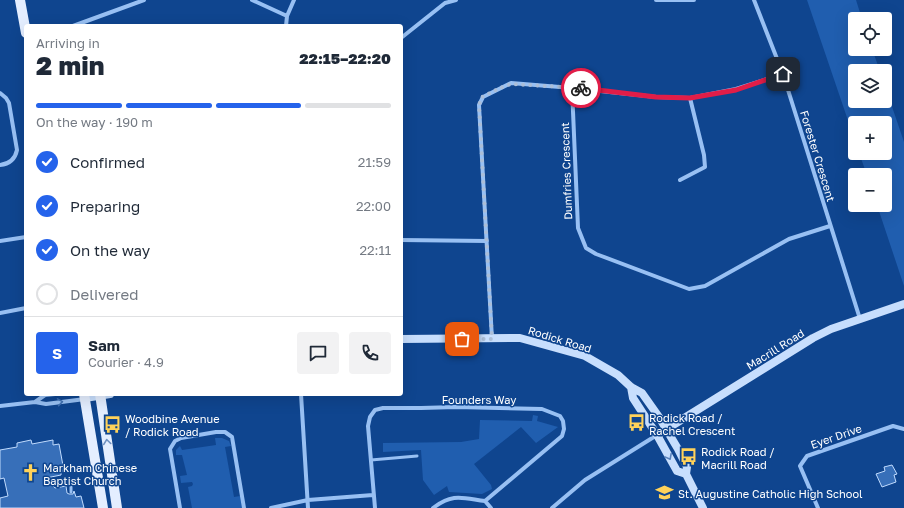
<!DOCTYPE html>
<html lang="en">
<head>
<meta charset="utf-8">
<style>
  body { margin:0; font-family:"Golos Text",sans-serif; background:#f2f2f3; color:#1f2937; height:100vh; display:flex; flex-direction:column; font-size:15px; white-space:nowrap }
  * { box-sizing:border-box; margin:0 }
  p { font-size:13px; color:#747a83 }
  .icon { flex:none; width:22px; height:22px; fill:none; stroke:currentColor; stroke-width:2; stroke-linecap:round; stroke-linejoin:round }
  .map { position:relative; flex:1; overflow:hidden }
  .side { position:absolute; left:24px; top:24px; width:379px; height:372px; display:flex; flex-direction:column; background:#fff; border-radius:4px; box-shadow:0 4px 16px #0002 }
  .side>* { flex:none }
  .tools { position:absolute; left:848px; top:12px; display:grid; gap:8px }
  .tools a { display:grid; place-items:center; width:44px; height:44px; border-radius:4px; background:#fff; box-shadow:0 4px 16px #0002; font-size:20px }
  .pin { position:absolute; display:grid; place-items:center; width:34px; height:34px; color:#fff; margin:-17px; border-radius:8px; box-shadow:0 2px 6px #0006 }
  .courier { position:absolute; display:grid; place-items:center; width:40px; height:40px; margin:-20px; border:3px solid #e11d48; border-radius:50%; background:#fff; color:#222; box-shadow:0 1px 5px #0007 }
  .head em { font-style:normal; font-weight:800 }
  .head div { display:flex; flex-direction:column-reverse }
  .head { display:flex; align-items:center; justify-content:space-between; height:68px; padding:0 12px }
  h1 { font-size:26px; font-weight:800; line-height:30px }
  .bar { display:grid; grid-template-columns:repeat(4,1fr); gap:6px 4px; align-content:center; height:48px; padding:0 12px }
  .bar i { height:5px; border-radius:3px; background:#e0e1e3 }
  .bar .on { background:#2563eb }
  .bar p { grid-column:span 4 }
  .line { display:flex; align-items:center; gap:10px; padding:0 12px; border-top:1px solid #e0e1e3 }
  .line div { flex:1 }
  .round { display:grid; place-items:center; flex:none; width:42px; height:42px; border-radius:4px; background:#f2f2f3 }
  ol { padding:0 12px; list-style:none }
  li { display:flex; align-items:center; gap:12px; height:44px }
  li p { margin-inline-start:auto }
  li .icon { padding:4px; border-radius:50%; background:#2563eb; color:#fff; stroke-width:4 }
  li:last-child { color:#747a83 }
  li i { width:22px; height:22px; border:2px solid #e0e1e3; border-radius:50% }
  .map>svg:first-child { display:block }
  .green { fill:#205eaf }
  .building { fill:#376fb9; stroke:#c0dbfe }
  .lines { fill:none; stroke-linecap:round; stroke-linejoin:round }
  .lane { stroke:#98c0f3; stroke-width:3 }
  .street { stroke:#98c0f3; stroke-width:4 }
  .secondary { stroke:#c7defd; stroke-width:8 }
  .primary { stroke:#e4eeff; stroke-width:10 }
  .oneway { stroke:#3f70b2 }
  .oneway2 { stroke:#6f91c1 }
  .oneway3 { stroke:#5982bb }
  .done { stroke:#abbed8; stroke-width:4; stroke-dasharray:0 7.2 }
  .route { stroke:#e11d48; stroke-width:5 }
  .labels { text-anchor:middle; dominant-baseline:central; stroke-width:3; stroke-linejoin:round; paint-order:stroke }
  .street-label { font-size:11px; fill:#fff; stroke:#0f458f }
  .poi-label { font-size:11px; fill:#fff; stroke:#0f458f; text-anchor:start }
</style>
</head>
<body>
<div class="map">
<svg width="904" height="508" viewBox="0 0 904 508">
  <rect width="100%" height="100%" fill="#0f458f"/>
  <!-- green -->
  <path class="green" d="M807 0H856L862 19H855V49H872L880 71H855V101H885V86L904 142V286L877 205H885V175H867L859 153H885V123H855V141Z
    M533 415 538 416 537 421 558 427 536 443 521 427 474 464 491 485 492 489 482 494 449 492 447 486 434 495 423 480 421 450 383 452V443L461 442 479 439 480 420 532 421Z
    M215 438H222L229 441 231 446 225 447 234 497 240 496 242 508H192L188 487 192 486 193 484 192 482 181 483 180 476 187 475 182 455H176V450L180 446 182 450 216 445Z"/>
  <!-- building -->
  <path class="building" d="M31 440 32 444 53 440V445L59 444 64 471H61V475L46 478 55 488 66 486 67 493 69 494H73L74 491 76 497 81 496 84 508H0V498L8 496 4 478 0 479V450L17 447V443Z
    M892 465 897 474 894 475 896 482 882 487 876 474 885 471 884 467Z"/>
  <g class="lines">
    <!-- lane -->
    <path class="lane" d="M371 460 417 456
      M71 482V492"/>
    <!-- street -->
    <path class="street" d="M252 0 287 16
      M656 0H694
      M754 0 783 74 860 319
      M73 26 144 0
      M286 26 287 16 294 0
      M401 38 445 3 456 0
      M572 88 578 228 586 248 596 254 689 289 705 286 789 239 830 226
      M0 93 6 98 9 103 17 150C15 160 9 164 0 165
      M680 180 705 167 704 155 690 98
      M401 240 487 241
      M0 241 26 237
      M0 313 26 308
      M492 339 479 105 483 97 511 83 572 88 656 97 690 98 736 89 783 74
      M301 394 308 508
      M35 402 45 395 55 394
      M0 406 35 402 46 404 85 399
      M180 508 170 449 175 441 181 438 216 432H225L232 437 244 508
      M271 508 308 500 373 495
      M375 508 368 426 370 417 375 410 383 408H421L456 407 542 409 560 416 563 421 564 429 562 436 485 501
      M433 508C453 493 462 498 485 501L491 508
      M552 508 585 480 657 435
      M818 508 800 466 807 456 893 426 904 429"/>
    <!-- secondary -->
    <path class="secondary" d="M401 339 520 338 585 356 618 375 631 387 642 393 659 417 678 449 687 467 686 474 703 508
      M631 387 633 398 657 435 677 471 686 474
      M85 398 110 394
      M657 435 813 338 831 329 904 304"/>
    <!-- primary -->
    <path class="primary" d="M20 0 26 33
      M84 394 103 508
      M100 394 117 508"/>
  </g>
  <!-- one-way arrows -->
  <defs><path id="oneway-chevron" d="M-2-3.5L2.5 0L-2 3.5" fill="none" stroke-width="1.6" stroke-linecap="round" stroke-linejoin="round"/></defs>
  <use class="oneway" href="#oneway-chevron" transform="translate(60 402) rotate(-9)"/>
  <use class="oneway2" href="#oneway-chevron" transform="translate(107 442) rotate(-98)"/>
  <use class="oneway3" href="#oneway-chevron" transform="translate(669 457) rotate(62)"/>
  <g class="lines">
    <!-- done -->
    <path class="done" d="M462 339H492L479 105 482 97 500 88 511 84 581 88"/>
    <!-- route -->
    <path class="route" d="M581 88 656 97 690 98 736 90 783 74"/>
  </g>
  <!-- icons -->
  <defs>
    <symbol id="bus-bare" viewBox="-9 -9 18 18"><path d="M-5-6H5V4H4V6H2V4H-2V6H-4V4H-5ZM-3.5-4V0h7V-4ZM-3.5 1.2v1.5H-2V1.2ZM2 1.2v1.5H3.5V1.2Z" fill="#ffd25a" stroke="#0f458f" stroke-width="2.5" paint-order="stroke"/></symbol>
    <symbol id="church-bare" viewBox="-9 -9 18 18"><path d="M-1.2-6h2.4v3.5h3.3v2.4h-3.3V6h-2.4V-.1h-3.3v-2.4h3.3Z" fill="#ffd25a" stroke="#0f458f" stroke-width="2.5" paint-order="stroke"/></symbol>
    <symbol id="school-bare" viewBox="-9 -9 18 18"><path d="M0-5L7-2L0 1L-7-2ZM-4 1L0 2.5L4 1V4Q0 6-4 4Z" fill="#ffd25a" stroke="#0f458f" stroke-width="2.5" paint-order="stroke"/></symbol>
  </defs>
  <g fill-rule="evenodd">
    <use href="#bus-bare" x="624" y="410" width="25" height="25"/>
    <use href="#bus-bare" x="100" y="412" width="25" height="25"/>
    <use href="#bus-bare" x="676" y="444" width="25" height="25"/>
    <use href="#church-bare" x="18" y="460" width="25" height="25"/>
    <use href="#school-bare" x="652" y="480" width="25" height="25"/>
  </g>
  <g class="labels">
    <!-- street labels -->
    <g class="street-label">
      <text transform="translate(818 156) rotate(73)">Forester Crescent</text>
      <text transform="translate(566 171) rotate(-92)">Dumfries Crescent</text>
      <text transform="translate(560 339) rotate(17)">Rodick Road</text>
      <text transform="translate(775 349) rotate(-32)">Macrill Road</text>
      <text x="479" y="399">Founders Way</text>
      <text transform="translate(836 436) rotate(-19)">Eyer Drive</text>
    </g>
    <!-- poi labels -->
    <g class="poi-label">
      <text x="649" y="417">Rodick Road /<tspan x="649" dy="13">Rachel Crescent</tspan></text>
      <text x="125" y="418">Woodbine Avenue<tspan x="125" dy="13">/ Rodick Road</tspan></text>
      <text x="701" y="451">Rodick Road /<tspan x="701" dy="13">Macrill Road</tspan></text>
      <text x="43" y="467">Markham Chinese<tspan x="43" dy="13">Baptist Church</tspan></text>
      <text x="678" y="493">St. Augustine Catholic High School</text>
    </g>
  </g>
</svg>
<div class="tools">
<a><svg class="icon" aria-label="locate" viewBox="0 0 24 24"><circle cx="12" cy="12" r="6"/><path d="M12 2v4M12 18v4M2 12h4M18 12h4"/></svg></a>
<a><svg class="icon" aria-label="layers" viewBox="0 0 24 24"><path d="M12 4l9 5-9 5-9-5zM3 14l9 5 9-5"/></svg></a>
<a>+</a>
<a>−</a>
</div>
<div class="pin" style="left:462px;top:339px;background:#ea580c"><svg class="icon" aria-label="bag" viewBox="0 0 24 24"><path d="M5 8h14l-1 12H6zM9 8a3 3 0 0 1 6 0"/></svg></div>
<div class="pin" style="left:783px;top:74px;background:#1f2937"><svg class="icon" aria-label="home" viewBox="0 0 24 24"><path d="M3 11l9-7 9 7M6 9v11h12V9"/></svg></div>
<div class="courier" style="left:581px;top:88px"><svg class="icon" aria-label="bike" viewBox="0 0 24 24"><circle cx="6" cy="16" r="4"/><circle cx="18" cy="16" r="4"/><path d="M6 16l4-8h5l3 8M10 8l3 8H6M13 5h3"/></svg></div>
<section class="side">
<div class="head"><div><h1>2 min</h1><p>Arriving in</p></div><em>22:15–22:20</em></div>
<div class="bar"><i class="on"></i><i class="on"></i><i class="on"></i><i></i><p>On the way · 190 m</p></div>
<ol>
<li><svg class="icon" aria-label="check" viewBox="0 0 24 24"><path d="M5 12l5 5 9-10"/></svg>Confirmed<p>21:59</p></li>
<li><svg class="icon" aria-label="check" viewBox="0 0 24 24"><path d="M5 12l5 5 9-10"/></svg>Preparing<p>22:00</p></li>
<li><svg class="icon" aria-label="check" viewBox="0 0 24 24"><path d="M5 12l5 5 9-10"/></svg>On the way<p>22:11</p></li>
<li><i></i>Delivered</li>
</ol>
<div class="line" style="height:72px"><b class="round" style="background:#2563eb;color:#fff">S</b><div><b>Sam</b><p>Courier · 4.9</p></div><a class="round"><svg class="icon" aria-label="chat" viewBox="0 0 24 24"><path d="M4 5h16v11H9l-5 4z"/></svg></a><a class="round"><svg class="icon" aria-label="phone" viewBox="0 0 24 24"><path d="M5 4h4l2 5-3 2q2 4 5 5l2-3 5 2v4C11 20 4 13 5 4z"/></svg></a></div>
</section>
</div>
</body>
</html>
